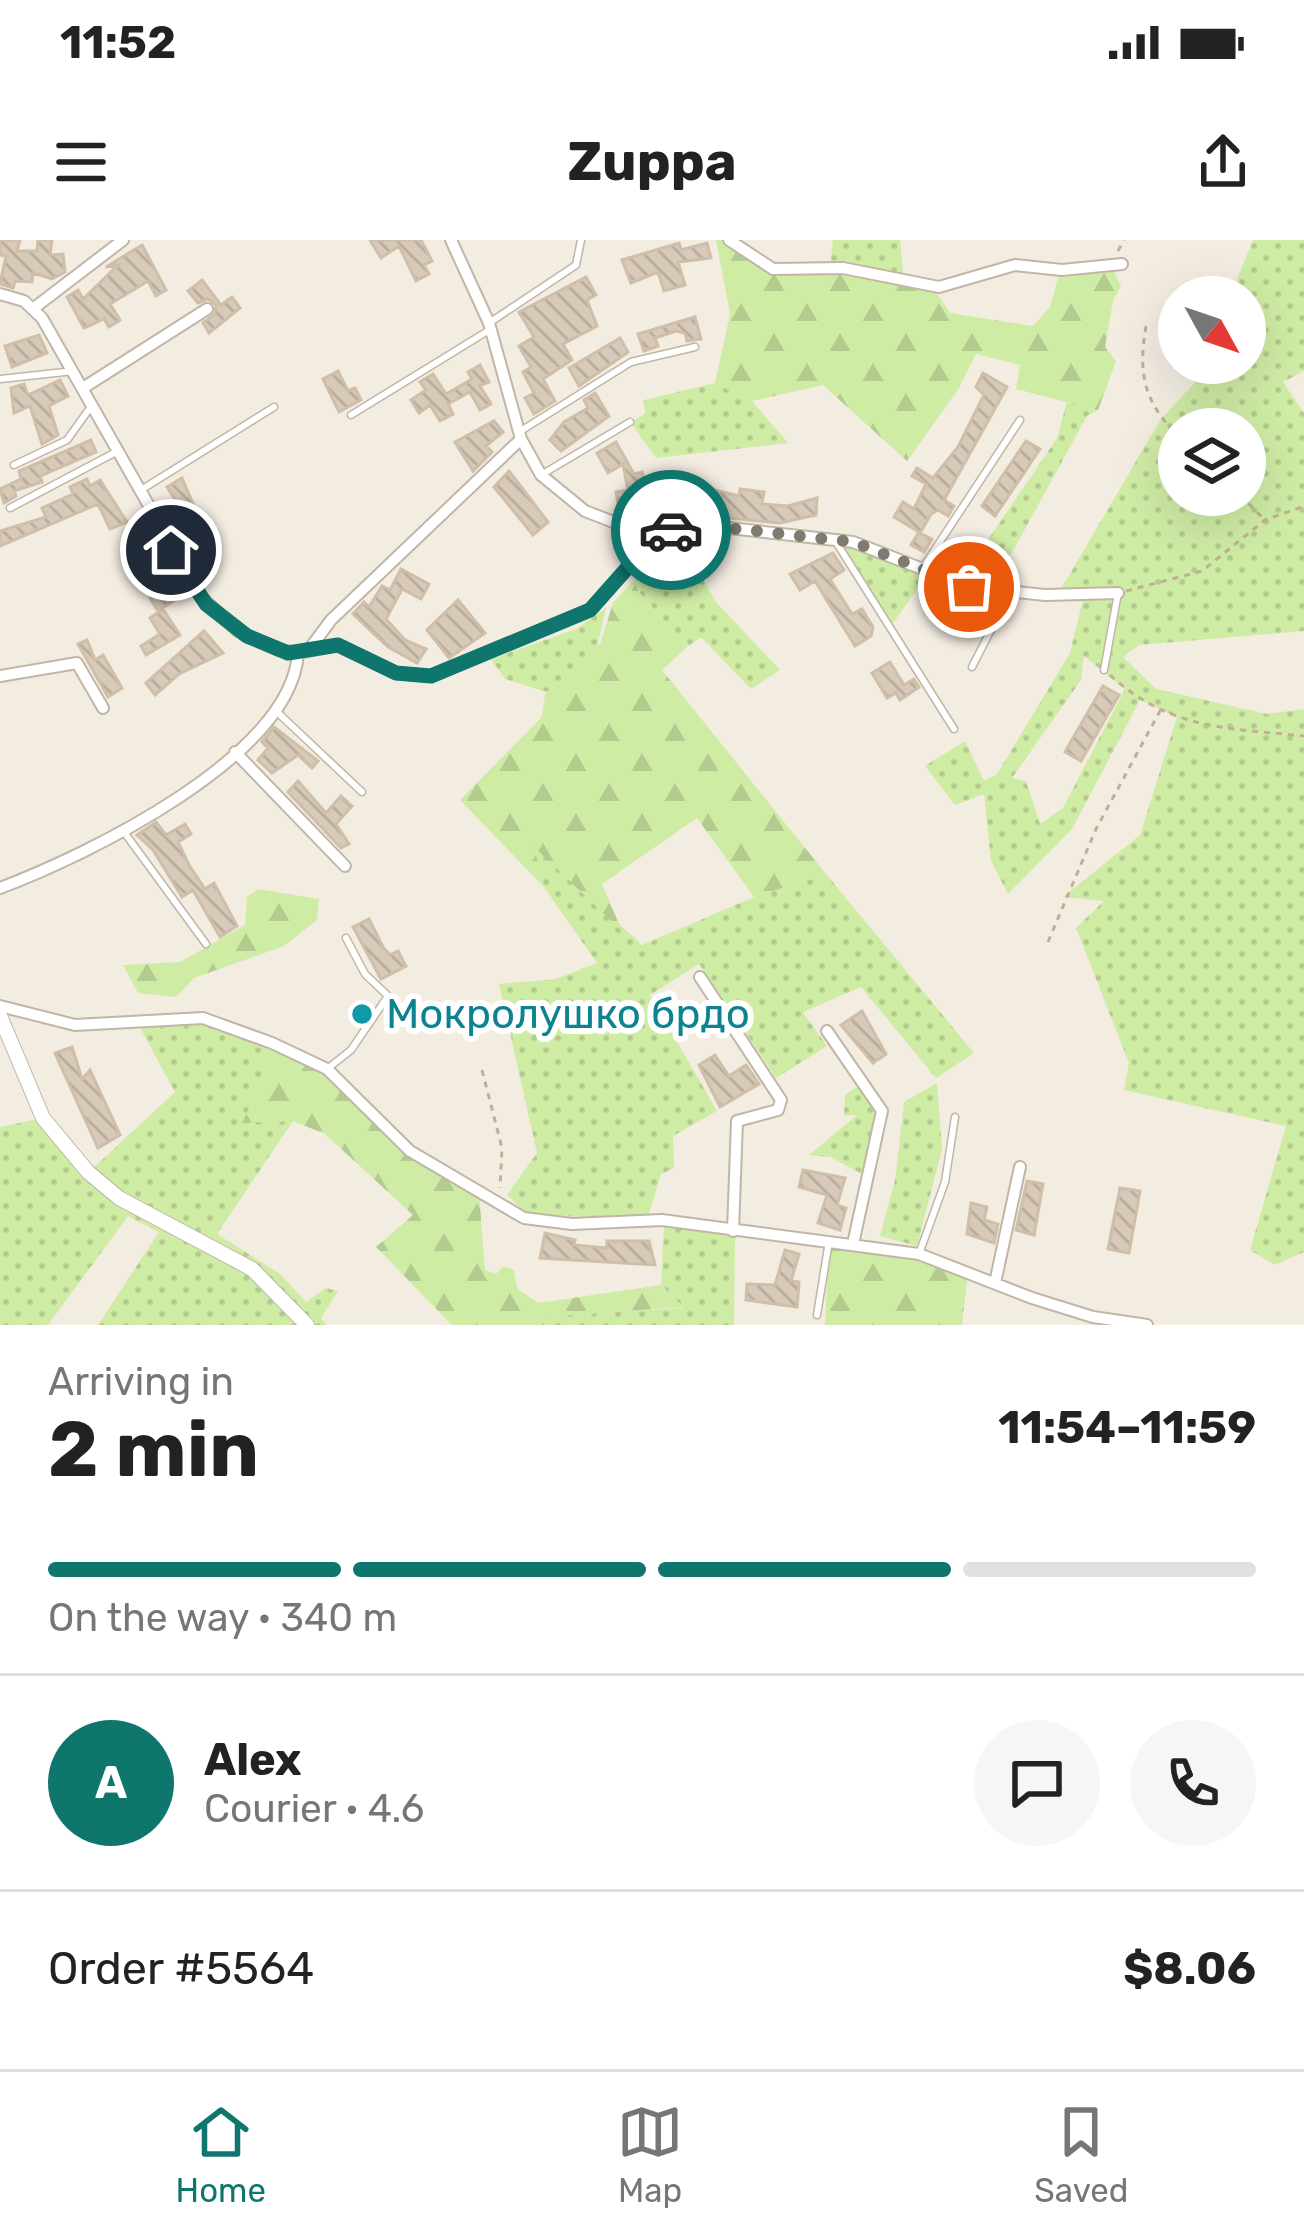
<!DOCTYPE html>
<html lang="en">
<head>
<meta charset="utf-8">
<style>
  body { margin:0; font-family:Rubik,sans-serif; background:#f6f6f6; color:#222; height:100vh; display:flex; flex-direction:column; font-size:45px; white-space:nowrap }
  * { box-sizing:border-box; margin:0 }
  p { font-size:39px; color:#767676 }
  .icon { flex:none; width:66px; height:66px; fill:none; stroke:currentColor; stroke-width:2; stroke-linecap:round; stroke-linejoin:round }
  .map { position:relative; height:1085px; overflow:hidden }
  .sheet { display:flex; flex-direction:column; background:#fff; flex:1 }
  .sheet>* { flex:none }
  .needle { width:78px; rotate:130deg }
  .controls { position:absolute; left:1158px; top:36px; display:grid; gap:24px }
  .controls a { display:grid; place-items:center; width:108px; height:108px; border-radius:50%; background:#fff; box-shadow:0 12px 48px #0002; font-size:60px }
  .pin { position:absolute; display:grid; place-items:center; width:102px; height:102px; color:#fff; margin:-51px; border:6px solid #fff; border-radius:50%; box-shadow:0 3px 12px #0007 }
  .courier { position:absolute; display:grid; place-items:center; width:120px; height:120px; margin:-60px; border:9px solid #0f766e; border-radius:50%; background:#fff; color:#222; box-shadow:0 3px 15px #0007 }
  .overview em { font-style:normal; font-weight:700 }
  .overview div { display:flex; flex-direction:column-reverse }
  .overview { display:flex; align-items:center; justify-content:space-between; height:204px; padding:0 48px }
  h1 { font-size:78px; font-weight:700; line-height:90px }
  .bar { display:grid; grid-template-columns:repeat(4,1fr); gap:18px 12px; align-content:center; height:144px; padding:0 48px }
  .bar i { height:15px; border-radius:9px; background:#e0e0e0 }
  .bar .active { background:#0f766e }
  .bar p { grid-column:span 4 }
  .line { display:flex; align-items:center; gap:30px; padding:0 48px; border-top:3px solid #e0e0e0 }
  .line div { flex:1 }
  .round { display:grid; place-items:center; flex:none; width:126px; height:126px; border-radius:63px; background:#f6f6f6 }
  .status { display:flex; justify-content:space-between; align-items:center; height:84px; padding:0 60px; background:#fff; direction:ltr }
  .status svg { height:33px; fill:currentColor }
  header { display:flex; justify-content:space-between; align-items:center; height:156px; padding:0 48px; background:#fff; font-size:54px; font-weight:700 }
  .tab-bar { display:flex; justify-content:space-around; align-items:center; height:168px; border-top:3px solid #e0e0e0; background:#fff; font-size:33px; color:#767676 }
  .tab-bar a { display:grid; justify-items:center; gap:6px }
  .tab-bar .active { color:#0f766e }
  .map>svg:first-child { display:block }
  .grass { fill:url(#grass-dots); fill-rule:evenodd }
  .forest { fill:url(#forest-firs) }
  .building { fill:url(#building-back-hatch); stroke:#d0bfa8; stroke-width:3 }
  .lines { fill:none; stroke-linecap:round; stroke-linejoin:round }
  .service-casing { stroke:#c1b6a6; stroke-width:9 }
  .minor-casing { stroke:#c1b6a6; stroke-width:14 }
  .tertiary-casing { stroke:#c1b6a6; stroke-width:16 }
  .path { stroke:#c2af93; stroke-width:3; stroke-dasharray:6 6; stroke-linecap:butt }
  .service { stroke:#fff; stroke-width:6 }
  .minor { stroke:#fff; stroke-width:10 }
  .tertiary { stroke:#fff; stroke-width:14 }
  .done { stroke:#817a6f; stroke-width:12; stroke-dasharray:0 21.6 }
  .route { stroke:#0f766e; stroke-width:15 }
  .culture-dot { fill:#0f9aa8; stroke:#fff; stroke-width:4.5 }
  .labels { text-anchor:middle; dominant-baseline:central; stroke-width:12; stroke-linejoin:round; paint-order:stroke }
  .culture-label { font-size:42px; fill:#0d838f; stroke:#fff; text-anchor:start }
</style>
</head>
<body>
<div class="status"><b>11:52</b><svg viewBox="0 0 49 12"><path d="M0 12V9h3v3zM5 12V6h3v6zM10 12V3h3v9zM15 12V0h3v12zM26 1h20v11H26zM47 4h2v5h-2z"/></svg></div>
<header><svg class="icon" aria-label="menu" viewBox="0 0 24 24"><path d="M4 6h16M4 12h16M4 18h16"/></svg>Zuppa<svg class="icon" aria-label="share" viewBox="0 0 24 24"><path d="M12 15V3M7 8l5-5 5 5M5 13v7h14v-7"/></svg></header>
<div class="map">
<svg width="1304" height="1085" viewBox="0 0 1304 1085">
  <defs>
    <pattern id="grass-dots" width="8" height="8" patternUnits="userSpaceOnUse" patternTransform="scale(3)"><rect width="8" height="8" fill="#cfeca5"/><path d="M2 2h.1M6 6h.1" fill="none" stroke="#b3cb8e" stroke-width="1.8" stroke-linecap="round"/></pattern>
    <pattern id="forest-firs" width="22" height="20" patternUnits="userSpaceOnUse" patternTransform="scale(3)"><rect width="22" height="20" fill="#cfeca5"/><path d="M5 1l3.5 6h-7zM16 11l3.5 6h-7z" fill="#b3cb8e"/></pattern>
    <pattern id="building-back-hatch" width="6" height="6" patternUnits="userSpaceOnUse" patternTransform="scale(3)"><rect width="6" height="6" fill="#d8cab8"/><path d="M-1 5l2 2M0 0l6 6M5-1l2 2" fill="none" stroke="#bbae9f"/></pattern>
  </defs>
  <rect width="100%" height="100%" fill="#f3ece1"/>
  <!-- grass -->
  <path class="grass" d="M833 0H900L904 41 830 27Z
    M1253 0H1304V131L1283 142 1304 173V391L1139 405 1123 417 1156 449 1267 474 1304 469V1012L1275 1025 1250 1010 1286 886 1124 850 1129 823 1076 688 1104 661 1063 657 1140 595 1177 477 1140 460 1072 589 1008 654 991 621 984 554 955 565 925 526 965 501 984 541 997 534 1070 413 1084 355 1058 354 1161 179 1213 123H1245V57H1230ZM1179 189H1245V255H1179ZM1084 416 1125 449 1063 568 1040 584 1026 541 1012 538 1081 440Z
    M715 143 752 161 788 203 656 218 630 182 645 174 644 160Z
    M1067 162 1098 170 1087 176 992 349 958 344 1057 198Z
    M836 302 922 329 916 351 892 384Z
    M690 316 715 361 780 430 751 449 701 397 687 407 638 351 634 340Z
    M606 368 597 407 547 452 505 439 491 419 576 389Z
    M533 605 642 705 754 657 826 634 974 813 936 838 861 747 803 772 827 806 776 838 699 724 650 755 717 871 673 896 674 928 661 934 647 980 527 974 507 955 537 913 499 744 556 739 597 723 544 647Z
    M199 780 271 804 264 838 243 882 293 881 217 994 280 1034 306 1062 326 1048 338 1051 321 1078 327 1085H98L159 992 128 976 48 1085H0V887L43 878 89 932 175 852 137 782Z
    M865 841 881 867 864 935 830 917 809 915 857 875 844 876 845 855Z
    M937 843 942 909 917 1006 880 996 895 940 904 862Z
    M664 986 735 993 734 1085H557L526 1077 683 1068 661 1045Z"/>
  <!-- forest -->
  <path class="forest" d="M716 0H729L765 26 821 27 932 46 950 73 1033 86 1050 67 1058 38 1113 29 1121 46 1113 61 1105 107 1116 121 1098 170 1016 149 1020 125 976 114 959 148 907 221 823 145 752 161 715 143 730 74Z
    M706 307 634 340 638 351 687 407 662 430 826 634 754 657 697 578 602 644 622 691 534 607 544 647 460 560 542 477 545 454 600 404 613 363 659 312Z
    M258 649 319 659 317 680 284 706 194 738 176 757 138 753 123 725 180 722 245 685 247 657Z
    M271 804 327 824 412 917 479 953 485 1030 496 1034 504 1026 514 1030 517 1048 538 1063 661 1045 684 1067 531 1078 557 1085H452L376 1007 413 975 325 894 293 881 242 883 264 838Z
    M829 1001 924 1015 968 1032 962 1085H825Z"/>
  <!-- building -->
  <path class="building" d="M0 0H20L17 11H37L38 0H52L50 15 63 14 65 32 52 39 33 33 32 42 15 41 13 48 0 44 6 16 0 15Z
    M370 0H421L432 21 424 25 429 34 416 41 399 6 381 18Z
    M679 3 681 10 707 3 711 18 678 22 685 45 664 51 658 32 631 43 622 20Z
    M142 5 166 50 156 56 148 41 110 64 120 80 109 87 104 79 84 88 67 57 78 50 83 59 118 25 106 27Z
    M586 37 596 55 587 60 597 86 563 104 572 120 543 139 555 161 534 174 525 158 534 153 523 132 531 127 519 106 534 97 519 72Z
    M202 40 221 65 232 57 240 68 209 93 203 83 215 74 216 65 208 59 198 63 188 51Z
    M695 77 701 99 687 101 685 93 676 91 655 98 658 106 644 111 638 94Z
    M39 95 47 113 12 127 5 106Z
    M620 98 628 112 579 146 569 128Z
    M480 125 489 142 480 146 491 164 480 170 470 152 448 164 453 174 440 181 430 165 419 173 411 160 426 150 420 142 433 134 446 154 472 139 468 132Z
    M338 131 348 151 355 148 361 160 339 172 323 139Z
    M983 133 1007 147 944 260 954 266 948 276 938 270 931 274 920 293 932 299 924 312 911 305 919 292 894 277 903 262 914 269 926 244 912 236 917 228 933 238 958 207 984 155 976 147Z
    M60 140 68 156 49 166 58 195 42 204 30 166 14 173 11 148 24 144 28 155Z
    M595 153 609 176 561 211 550 200 564 182 588 168 584 160Z
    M494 181 503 192 486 206 492 212 473 231 455 202Z
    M91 200 96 212 40 236 42 242 14 251 16 256 4 263 0 249 21 239 19 231Z
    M1026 201 1040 209 995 276 982 266Z
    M616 202 634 234 642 232 656 282 633 262 618 264 616 252 628 250 623 224 608 233 597 213Z
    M509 231 548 282 533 295 494 247Z
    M182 238 206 294 192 302 170 269 178 264 167 247Z
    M87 239 90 246 100 240 127 282 110 289 98 264 0 306V291L46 277 42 268 73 254 70 247Z
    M669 245H679V254H697V246L739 256 740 249 764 252 762 264 788 266 817 258 816 275 780 283 670 272Z
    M147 305 169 335 162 339 175 360 158 371 150 358 156 355 128 317Z
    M833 313 844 330 830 339 852 374 862 369 873 387 871 396 855 406 815 341 800 350 790 334Z
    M401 329 429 344 421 359 402 349 386 379 405 400 426 409 417 423 388 407 353 374 364 362 369 367 382 346 390 350Z
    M458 360 485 393 449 418 427 390Z
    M163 369 180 395 146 415 141 406 160 394 150 378Z
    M204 391 223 413 179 434 155 455 146 443Z
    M87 400 95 420 103 415 122 448 108 457 78 404Z
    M890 422 904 445 914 439 919 447 900 460 896 453 887 458 872 433Z
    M1103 446 1119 455 1081 521 1065 512Z
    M274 487 318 521 312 528 298 515 272 533 258 520 268 508 262 502Z
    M298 541 326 573 341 556 352 566 336 584 349 604 341 608 288 552Z
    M156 582 166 595 185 584 191 594 178 602 189 625 205 649 214 643 237 686 220 697 193 650 182 657 153 610 137 595Z
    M369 679 383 707 390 715 398 711 406 726 381 739 353 687Z
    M862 771 886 814 873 823 841 785Z
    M72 807 82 839 90 830 120 895 98 908 55 813Z
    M715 815 729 836 746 825 759 844 720 867 699 825Z
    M803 930 845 938 837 965 846 968 840 990 818 983 827 955 799 947Z
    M1027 941 1043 944 1034 995 1016 990Z
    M1120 948 1140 951 1129 1013 1108 1009Z
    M971 963 987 967 984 980 998 984 994 1003 967 994Z
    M545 993 575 1000 574 1005 607 1008V1001H649L655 1025 540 1018Z
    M785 1010 799 1014 791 1041 799 1042 797 1067 746 1060 747 1044 775 1045Z"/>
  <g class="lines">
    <defs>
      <path id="service" d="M489 83 576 25 581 0
        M0 139 74 131
        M351 175 491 89
        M519 192 631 122 695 107
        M14 225 67 200 90 168
        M541 235 630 182
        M141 250 274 167
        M10 268 116 212
        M836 302 954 489
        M645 304 720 300
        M922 329 1020 180
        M972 427 1010 353
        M1104 430 1118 353
        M276 471 362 552
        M124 592 206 704
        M327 829 351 810 388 756 365 734 346 698
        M919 1014 945 942 955 877
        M817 1075 829 1001"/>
      <path id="minor" d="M451 0 489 83 521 199 541 235 585 271 642 293 712 286 853 302 969 347 1045 355 1118 353
        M729 0 773 29 843 28 939 47 1015 25 1062 30 1122 24
        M0 54 24 61 42 78 201 357 238 391 278 410 298 413 338 405 396 433 431 436 590 370 637 317 647 292
        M34 68 123 0
        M83 148 207 69
        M308 411 331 380 521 199
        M0 436 77 423 103 468
        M235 512 345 626
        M0 648C85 616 292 517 298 413
        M700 737 781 860 778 870 737 881 733 991
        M0 766 75 785 203 778 272 803 327 829 410 911 524 978 572 984 662 980 919 1014 1032 1058 1093 1077 1147 1085
        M827 791 882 871 853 1004
        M995 1043 1020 927"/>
      <path id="tertiary" d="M0 776 43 878 88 932 119 958 252 1029 307 1085"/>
    </defs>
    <!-- service casing -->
    <use href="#service" class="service-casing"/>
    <!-- minor casing -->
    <use href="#minor" class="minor-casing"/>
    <!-- tertiary casing -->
    <use href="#tertiary" class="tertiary-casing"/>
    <!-- path -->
    <path class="path" d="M1118 11 1124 0
      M1146 86C1138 133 1143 162 1179 196
      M1240 255 1264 279
      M1126 351 1202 331 1265 280 1304 266
      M1110 435C1170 490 1228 488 1304 496
      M1048 702 1096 589 1160 471
      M482 830 502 908 500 948"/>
    <!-- service -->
    <use href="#service" class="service"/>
    <!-- minor -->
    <use href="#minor" class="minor"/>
    <!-- tertiary -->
    <use href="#tertiary" class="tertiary"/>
  </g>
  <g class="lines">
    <!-- done -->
    <path class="done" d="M671 290 712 286 853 302 969 347"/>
    <!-- route -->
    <path class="route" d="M171 310 206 364 247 396 288 413 338 405 396 433 431 436 590 370 637 317 647 292 671 290"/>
  </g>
  <!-- markers -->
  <circle class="culture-dot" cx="362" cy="774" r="12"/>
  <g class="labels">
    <!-- culture labels -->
    <g class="culture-label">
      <text x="386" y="774">Мокролушко брдо</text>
    </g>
  </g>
</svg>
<div class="controls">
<a><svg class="needle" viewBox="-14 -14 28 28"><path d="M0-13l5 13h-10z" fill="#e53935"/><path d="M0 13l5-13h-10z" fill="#767676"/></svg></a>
<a><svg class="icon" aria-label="layers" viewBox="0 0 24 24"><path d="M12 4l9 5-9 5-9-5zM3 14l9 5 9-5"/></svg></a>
</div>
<div class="pin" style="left:969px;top:347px;background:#ea580c"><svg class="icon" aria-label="bag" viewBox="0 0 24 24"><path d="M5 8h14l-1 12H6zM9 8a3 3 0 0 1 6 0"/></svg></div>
<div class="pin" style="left:171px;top:310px;background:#1f2937"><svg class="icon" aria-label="home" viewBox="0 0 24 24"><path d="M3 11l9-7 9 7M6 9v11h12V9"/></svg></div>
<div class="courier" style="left:671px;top:290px"><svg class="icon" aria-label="car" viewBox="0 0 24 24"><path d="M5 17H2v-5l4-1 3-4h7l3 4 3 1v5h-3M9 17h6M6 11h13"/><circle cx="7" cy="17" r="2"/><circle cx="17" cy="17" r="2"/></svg></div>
</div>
<section class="sheet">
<div class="overview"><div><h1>2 min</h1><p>Arriving in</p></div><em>11:54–11:59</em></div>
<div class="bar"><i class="active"></i><i class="active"></i><i class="active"></i><i></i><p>On the way · 340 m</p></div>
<div class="line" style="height:216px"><b class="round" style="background:#0f766e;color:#fff">A</b><div><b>Alex</b><p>Courier · 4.6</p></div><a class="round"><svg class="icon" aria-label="chat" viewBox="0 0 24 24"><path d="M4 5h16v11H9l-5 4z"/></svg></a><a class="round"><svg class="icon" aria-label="phone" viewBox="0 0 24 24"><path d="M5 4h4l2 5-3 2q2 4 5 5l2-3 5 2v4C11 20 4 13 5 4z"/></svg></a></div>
<div class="line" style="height:156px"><div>Order #5564</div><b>$8.06</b></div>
</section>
<nav class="tab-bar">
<a class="active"><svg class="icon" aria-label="home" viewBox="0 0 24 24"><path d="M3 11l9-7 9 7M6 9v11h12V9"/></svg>Home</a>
<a><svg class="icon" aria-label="map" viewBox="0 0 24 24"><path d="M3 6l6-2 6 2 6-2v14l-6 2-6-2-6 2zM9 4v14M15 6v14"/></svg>Map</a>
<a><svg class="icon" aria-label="saved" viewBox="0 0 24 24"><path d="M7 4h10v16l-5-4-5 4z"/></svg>Saved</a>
</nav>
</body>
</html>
